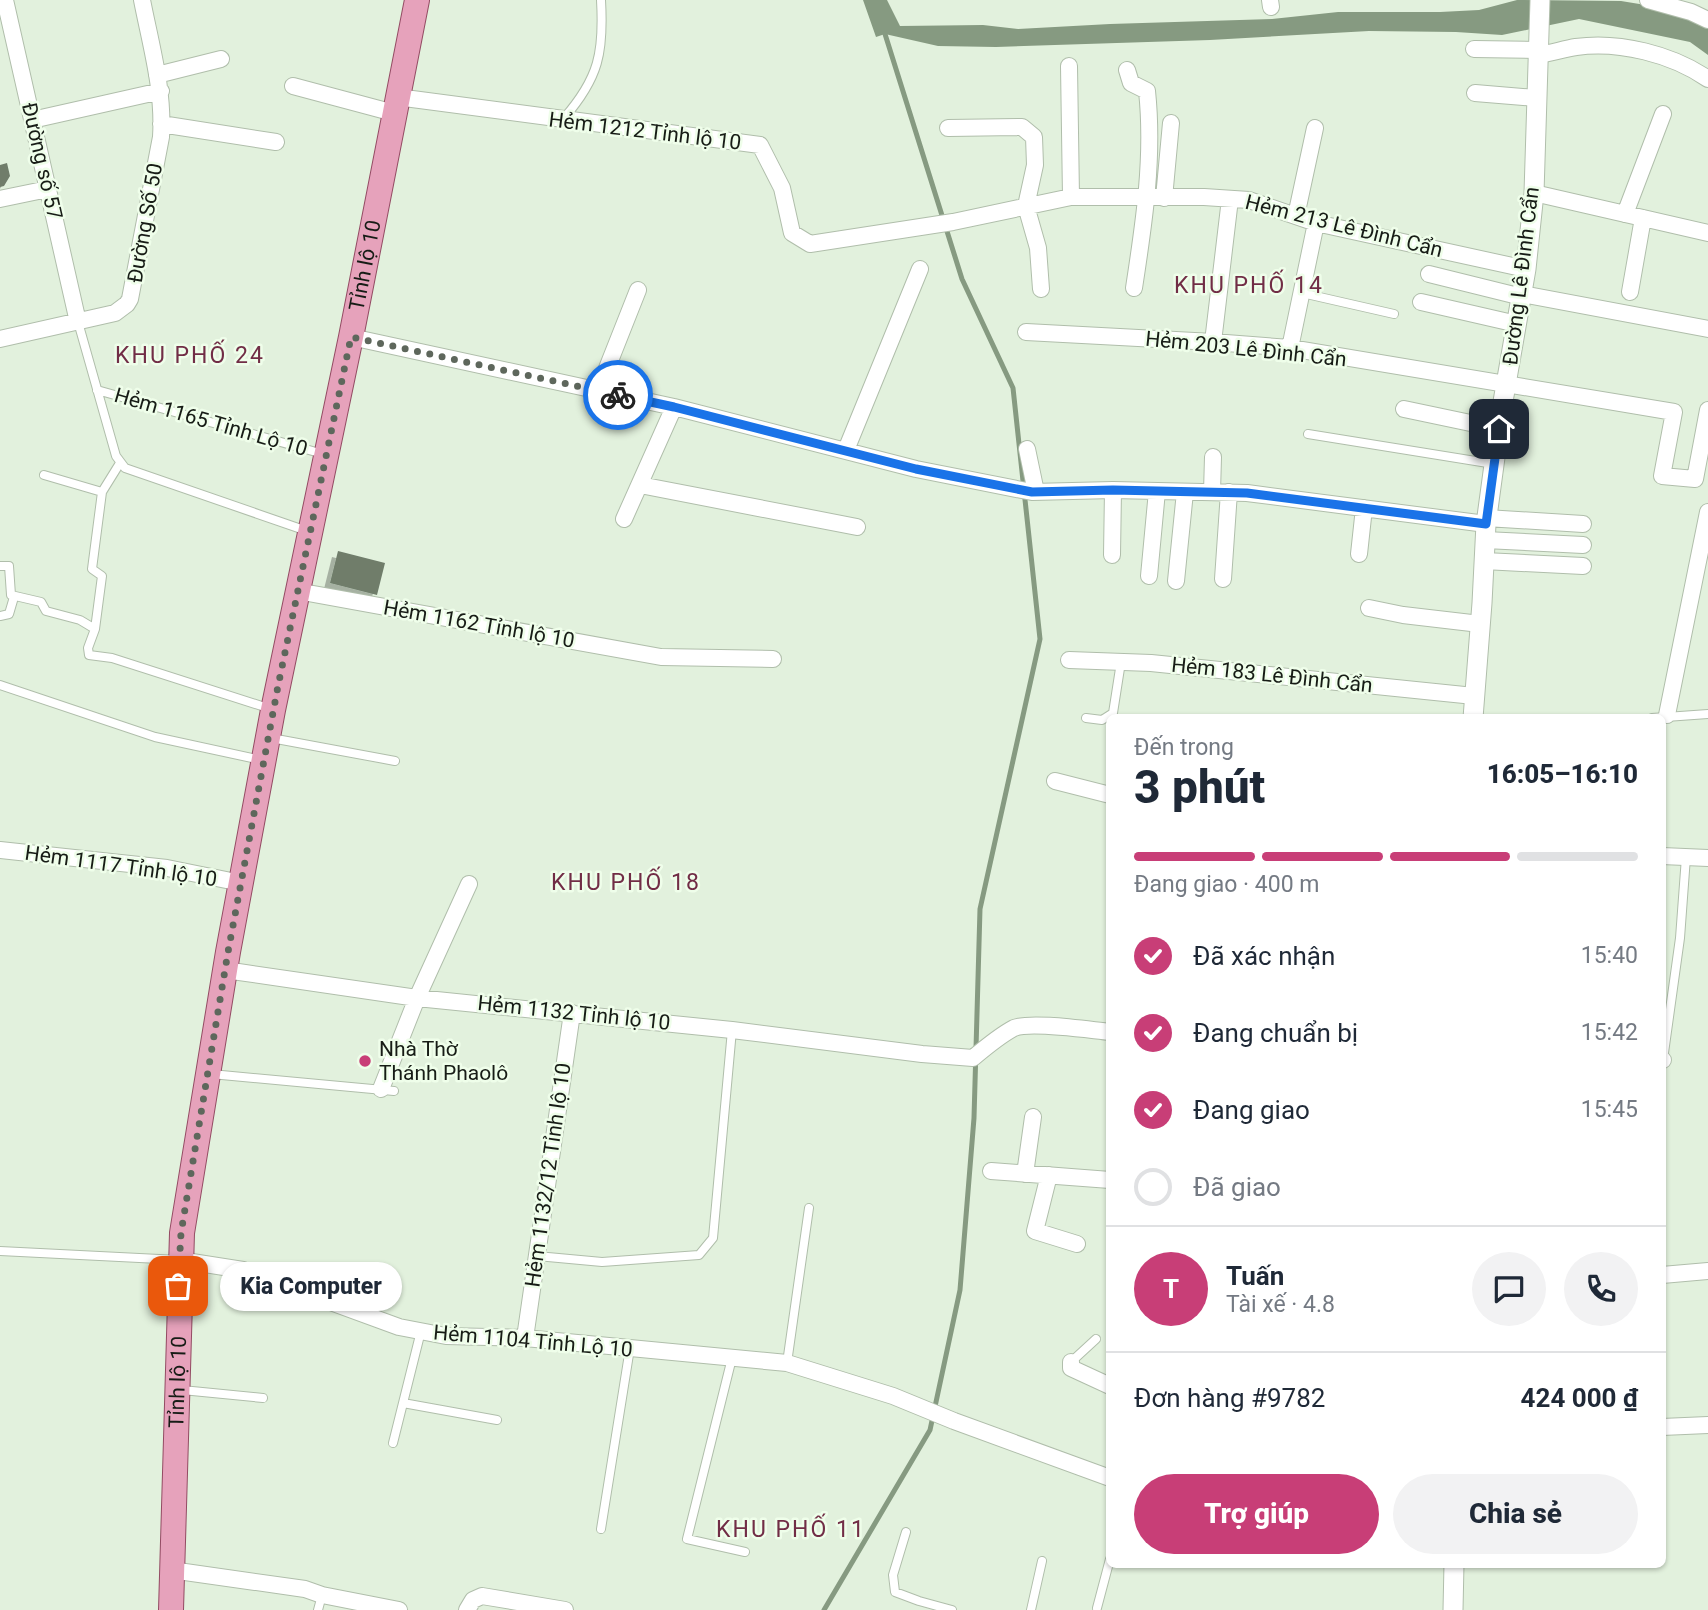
<!DOCTYPE html>
<html lang="vi">
<head>
<meta charset="utf-8">
<style>
  body { margin:0; font-family:Roboto,sans-serif; background:#f2f2f3; color:#1f2937; height:100vh; display:flex; flex-direction:column; font-size:26px; white-space:nowrap }
  * { box-sizing:border-box; margin:0 }
  p { font-size:23px; color:#747a83 }
  .icon { flex:none; width:38px; height:38px; fill:none; stroke:currentColor; stroke-width:2; stroke-linecap:round; stroke-linejoin:round }
  .map { position:relative; flex:1; overflow:hidden }
  .side { position:absolute; left:1106px; top:714px; width:560px; height:854px; display:flex; flex-direction:column; background:#fff; border-radius:10px; box-shadow:0 2px 5px #0004 }
  .side>* { flex:none }
  .pin { position:absolute; display:grid; place-items:center; width:60px; height:60px; color:#fff; margin:-30px; border-radius:14px; box-shadow:0 4px 10px #0006 }
  .courier { position:absolute; display:grid; place-items:center; width:70px; height:70px; margin:-35px; border:5px solid #1a73e8; border-radius:50%; background:#fff; color:#222; box-shadow:0 2px 9px #0007 }
  .bubble { position:absolute; height:49px; border-radius:24px; background:#fff; box-shadow:0 2px 5px #0004; font-size:23px; font-weight:800; line-height:49px; text-align:center }
  .headline em { font-style:normal; font-weight:800 }
  .headline div { display:flex; flex-direction:column-reverse }
  .headline { display:flex; align-items:center; justify-content:space-between; height:119px; padding:0 28px }
  h1 { font-size:46px; font-weight:800; line-height:52px }
  .bar { display:grid; grid-template-columns:repeat(4,1fr); gap:10px 7px; align-content:center; height:84px; padding:0 28px }
  .bar i { height:9px; border-radius:5px; background:#e0e1e3 }
  .bar .selected { background:#c83e77 }
  .bar p { grid-column:span 4 }
  .line { display:flex; align-items:center; gap:18px; padding:0 28px; border-top:2px solid #e0e1e3 }
  .line div { flex:1 }
  .round { display:grid; place-items:center; flex:none; width:74px; height:74px; border-radius:37px; background:#f2f2f3 }
  ol { padding:0 28px; list-style:none }
  li { display:flex; align-items:center; gap:21px; height:77px }
  li p { margin-inline-start:auto }
  li .icon { padding:7px; border-radius:50%; background:#c83e77; color:#fff; stroke-width:4 }
  li:last-child { color:#747a83 }
  li i { width:38px; height:38px; border:4px solid #e0e1e3; border-radius:50% }
  .button { display:flex; gap:14px; margin-top:auto; padding:14px 28px }
  .button a { flex:1; height:80px; border-radius:42px; background:#c83e77; color:#fff; font-size:28px; font-weight:800; line-height:80px; text-align:center }
  .button a+a { background:#f2f2f3; color:#1f2937 }
  .map>svg:first-child { display:block }
  .water { fill:#869a81 }
  .lines { fill:none; stroke-linecap:round; stroke-linejoin:round }
  .stream { stroke:#869a81; stroke-width:5 }
  .building { fill:#6f7d6b; filter:url(#shadow) }
  .service-casing { stroke:#b0beab; stroke-width:10 }
  .minor-casing { stroke:#b0beab; stroke-width:18 }
  .tertiary-casing { stroke:#b0beab; stroke-width:21 }
  .primary-casing { stroke:#934b63; stroke-width:26 }
  .service { stroke:#fff; stroke-width:8 }
  .minor { stroke:#fff; stroke-width:16 }
  .tertiary { stroke:#fff; stroke-width:19 }
  .primary { stroke:#e6a2bb; stroke-width:24 }
  .done { stroke:#5e675c; stroke-width:7; stroke-dasharray:0 12.6 }
  .route { stroke:#1a73e8; stroke-width:9 }
  .poi-dot { fill:#c83e77; stroke:#effeea; stroke-width:2.5 }
  .labels { text-anchor:middle; dominant-baseline:central; stroke-width:5; stroke-linejoin:round; paint-order:stroke }
  .street-label { font-size:21px; fill:#171c16; stroke:#effeea }
  .poi-label { font-size:21px; fill:#171c16; stroke:#effeea; text-anchor:start }
  .neighbourhood-label { font-size:23px; letter-spacing:2px; fill:#712d46; stroke:#effeea }
</style>
</head>
<body>
<div class="map">
<svg width="1708" height="1610" viewBox="0 0 1708 1610">
  <defs>
    <filter id="shadow"><feDropShadow dx="-6" dy="6" stdDeviation="0" flood-color="#0004"/></filter>
  </defs>
  <rect width="100%" height="100%" fill="#e2f1dd"/>
  <!-- water -->
  <path class="water" d="M863 0H887L900 26 983 25 1018 29 1110 24 1272 19 1338 12H1440L1479 10 1517 0 1621 1 1670 9 1708 25V55L1690 42 1579 19 1502 35 1456 32 1369 31 1210 40 996 47 938 46 885 34 876 37Z"/>
  <g class="lines">
    <!-- stream -->
    <path class="stream" d="M824 1610 930 1430 960 1290 974 1118 980 909 1040 639 1013 388 962 279 885 34"/>
  </g>
  <!-- building -->
  <path class="building" d="M7 163 10 176 4 186 0 187V165Z
    M338 551 385 563 377 595 330 583Z"/>
  <g class="lines">
    <defs>
      <path id="service" d="M564 118C599 78 604 52 601 0
        M1302 293 1394 314
        M78 322 116 456 125 468 307 531
        M97 390 323 454
        M1308 434 1494 464
        M44 475 102 492
        M0 566H9L11 595 41 602 46 611 80 620 95 629 88 648 89 655 112 658 271 709
        M0 616 9 614 14 597
        M95 629 102 576 92 569 102 492 120 463
        M0 685 155 737 261 760
        M1086 718 1102 720 1113 713 1121 662
        M1652 718 1708 714
        M271 738 395 761
        M1663 1060 1680 938 1686 857
        M211 1074 394 1091
        M0 1251 179 1260
        M537 1256 602 1262 699 1255 713 1238 732 1030
        M732 1358 687 1539 745 1552
        M1071 1362 1096 1339
        M787 1363 809 1208
        M182 1390 263 1398
        M403 1403 497 1420
        M393 1443 421 1331
        M601 1529 630 1348
        M906 1532 893 1575 895 1592 919 1601 952 1610
        M1097 1608 1110 1559
        M318 1610 322 1595
        M1031 1610 1042 1561"/>
      <path id="minor" d="M5 0 78 322
        M1270 0 1271 7
        M1648 0 1691 12 1708 20
        M1474 49 1539 50
        M1538 55C1551 53 1564 49 1576 47 1619 41 1672 54 1708 79
        M1069 66 1071 197
        M1127 70 1131 83 1147 91C1154 157 1144 223 1134 288
        M157 75 221 59
        M293 86 394 113
        M1475 93 1536 98
        M397 97 760 145 782 188 792 233 810 244 953 222 1071 197H1204L1249 200 1316 223 1526 269
        M32 120 161 91
        M161 124 276 142
        M948 128 1022 127 1034 137 1035 165 1026 206 1038 248 1041 289
        M1534 193 1708 233
        M1164 198 1171 123
        M0 199 48 189
        M1625 214 1663 114
        M1296 216 1315 128
        M1429 274 1522 297
        M1630 292 1643 218
        M1522 294 1708 329
        M1421 302 1517 324
        M1026 332 1213 342 1290 348 1674 412 1662 476 1695 479 1708 410
        M351 337 674 407 916 469 1032 492 1113 490 1247 493 1486 524
        M0 339 115 313 127 304 130 299 161 137C164 90 151 46 142 0
        M1213 342 1230 199
        M1290 348 1316 223
        M598 391 638 290
        M1404 409 1499 429
        M1027 449 1036 492
        M846 450 920 269
        M640 485 857 527
        M1212 492 1213 457
        M1486 518 1583 524
        M624 519 674 407
        M1485 540 1583 545
        M1359 554 1364 508
        M1112 555 1113 490
        M1484 561 1583 566
        M1149 576 1157 491
        M1223 579 1229 492
        M1176 581 1185 492
        M297 591 661 657 773 659
        M1369 608 1403 615 1480 624
        M1069 660 1151 663 1474 696
        M1667 715 1708 512
        M1055 781 1110 795
        M0 850 167 868 241 883
        M1662 856 1708 858
        M225 970 417 998 732 1030 922 1054 973 1058C986 1047 999 1036 1014 1028 1031 1021 1089 1030 1110 1032
        M1662 1060H1663
        M381 1089 417 998 469 884
        M991 1171 1110 1180
        M1025 1174 1033 1117
        M1049 1175 1035 1231 1077 1244
        M179 1260 243 1270 399 1327 446 1336 525 1338 787 1363 893 1396 954 1421 1110 1478
        M1662 1275 1708 1271
        M525 1338 572 1013
        M1071 1362V1368L1110 1386
        M1662 1427 1708 1425
        M171 1570 305 1589 322 1595 399 1610
        M467 1610 473 1600 482 1596 565 1610"/>
      <path id="tertiary" d="M1473 718 1482 603 1486 524 1501 413 1526 269 1534 193 1540 0
        M1453 1610 1454 1564"/>
      <g id="primary">
        <path id="s1" d="M171 1610 182 1233 228 952 273 710 351 337 417 0"/>
      </g>
    </defs>
    <!-- service casing -->
    <use href="#service" class="service-casing"/>
    <!-- minor casing -->
    <use href="#minor" class="minor-casing"/>
    <!-- tertiary casing -->
    <use href="#tertiary" class="tertiary-casing"/>
    <!-- primary casing -->
    <use href="#primary" class="primary-casing"/>
    <!-- service -->
    <use href="#service" class="service"/>
    <!-- minor -->
    <use href="#minor" class="minor"/>
    <!-- tertiary -->
    <use href="#tertiary" class="tertiary"/>
    <!-- primary -->
    <use href="#primary" class="primary"/>
  </g>
  <g class="lines">
    <!-- done -->
    <path class="done" d="M178 1286 181 1233 228 952 278 686 351 337 618 395"/>
    <!-- route -->
    <path class="route" d="M618 395 674 407 916 469 1032 492 1113 490 1247 493 1486 524 1499 429"/>
  </g>
  <!-- markers -->
  <circle class="poi-dot" cx="365" cy="1061" r="7"/>
  <g class="labels">
    <!-- street labels -->
    <g class="street-label">
      <text transform="translate(645 131) rotate(7)">Hẻm 1212 Tỉnh lộ 10</text>
      <text transform="translate(42 161) rotate(77)">Đường số 57</text>
      <text transform="translate(145 223) rotate(-80)">Đường Số 50</text>
      <text transform="translate(1344 226) rotate(14)">Hẻm 213 Lê Đình Cẩn</text>
      <text stroke="none"><textPath href="#s1" startOffset="1362">Tỉnh lộ 10</textPath></text>
      <text transform="translate(1521 276) rotate(-83)">Đường Lê Đình Cẩn</text>
      <text transform="translate(1246 349) rotate(6)">Hẻm 203 Lê Đình Cẩn</text>
      <text transform="translate(211 422) rotate(16)">Hẻm 1165 Tỉnh Lộ 10</text>
      <text transform="translate(479 624) rotate(10)">Hẻm 1162 Tỉnh lộ 10</text>
      <text transform="translate(1272 675) rotate(6)">Hẻm 183 Lê Đình Cẩn</text>
      <text transform="translate(121 866) rotate(8)">Hẻm 1117 Tỉnh lộ 10</text>
      <text transform="translate(574 1013) rotate(6)">Hẻm 1132 Tỉnh lộ 10</text>
      <text transform="translate(548 1175) rotate(-82)">Hẻm 1132/12 Tỉnh lộ 10</text>
      <text transform="translate(533 1341) rotate(5)">Hẻm 1104 Tỉnh Lộ 10</text>
      <text stroke="none"><textPath href="#s1" startOffset="228">Tỉnh lộ 10</textPath></text>
    </g>
    <!-- poi labels -->
    <g class="poi-label">
      <text x="379" y="1049">Nhà Thờ<tspan x="379" dy="24">Thánh Phaolô</tspan></text>
    </g>
    <!-- neighbourhood labels -->
    <g class="neighbourhood-label">
      <text x="1249" y="285">KHU PHỐ 14</text>
      <text x="190" y="355">KHU PHỐ 24</text>
      <text x="626" y="882">KHU PHỐ 18</text>
      <text x="791" y="1529">KHU PHỐ 11</text>
    </g>
  </g>
</svg>
<div class="pin" style="left:178px;top:1286px;background:#ea580c"><svg class="icon" aria-label="bag" viewBox="0 0 24 24"><path d="M5 8h14l-1 12H6zM9 8a3 3 0 0 1 6 0"/></svg></div>
<div class="pin" style="left:1499px;top:429px;background:#1f2937"><svg class="icon" aria-label="home" viewBox="0 0 24 24"><path d="M3 11l9-7 9 7M6 9v11h12V9"/></svg></div>
<div class="courier" style="left:618px;top:395px"><svg class="icon" aria-label="bike" viewBox="0 0 24 24"><circle cx="6" cy="16" r="4"/><circle cx="18" cy="16" r="4"/><path d="M6 16l4-8h5l3 8M10 8l3 8H6M13 5h3"/></svg></div>
<div class="bubble" style="left:220px;top:1262px;width:182px">Kia Computer</div>
<section class="side">
<div class="headline"><div><h1>3 phút</h1><p>Đến trong</p></div><em>16:05–16:10</em></div>
<div class="bar"><i class="selected"></i><i class="selected"></i><i class="selected"></i><i></i><p>Đang giao · 400 m</p></div>
<ol>
<li><svg class="icon" aria-label="check" viewBox="0 0 24 24"><path d="M5 12l5 5 9-10"/></svg>Đã xác nhận<p>15:40</p></li>
<li><svg class="icon" aria-label="check" viewBox="0 0 24 24"><path d="M5 12l5 5 9-10"/></svg>Đang chuẩn bị<p>15:42</p></li>
<li><svg class="icon" aria-label="check" viewBox="0 0 24 24"><path d="M5 12l5 5 9-10"/></svg>Đang giao<p>15:45</p></li>
<li><i></i>Đã giao</li>
</ol>
<div class="line" style="height:126px"><b class="round" style="background:#c83e77;color:#fff">T</b><div><b>Tuấn</b><p>Tài xế · 4.8</p></div><a class="round"><svg class="icon" aria-label="chat" viewBox="0 0 24 24"><path d="M4 5h16v11H9l-5 4z"/></svg></a><a class="round"><svg class="icon" aria-label="phone" viewBox="0 0 24 24"><path d="M5 4h4l2 5-3 2q2 4 5 5l2-3 5 2v4C11 20 4 13 5 4z"/></svg></a></div>
<div class="line" style="height:91px"><div>Đơn hàng #9782</div><b>424 000 ₫</b></div>
<div class="button"><a>Trợ giúp</a><a>Chia sẻ</a></div>
</section>
</div>
</body>
</html>
